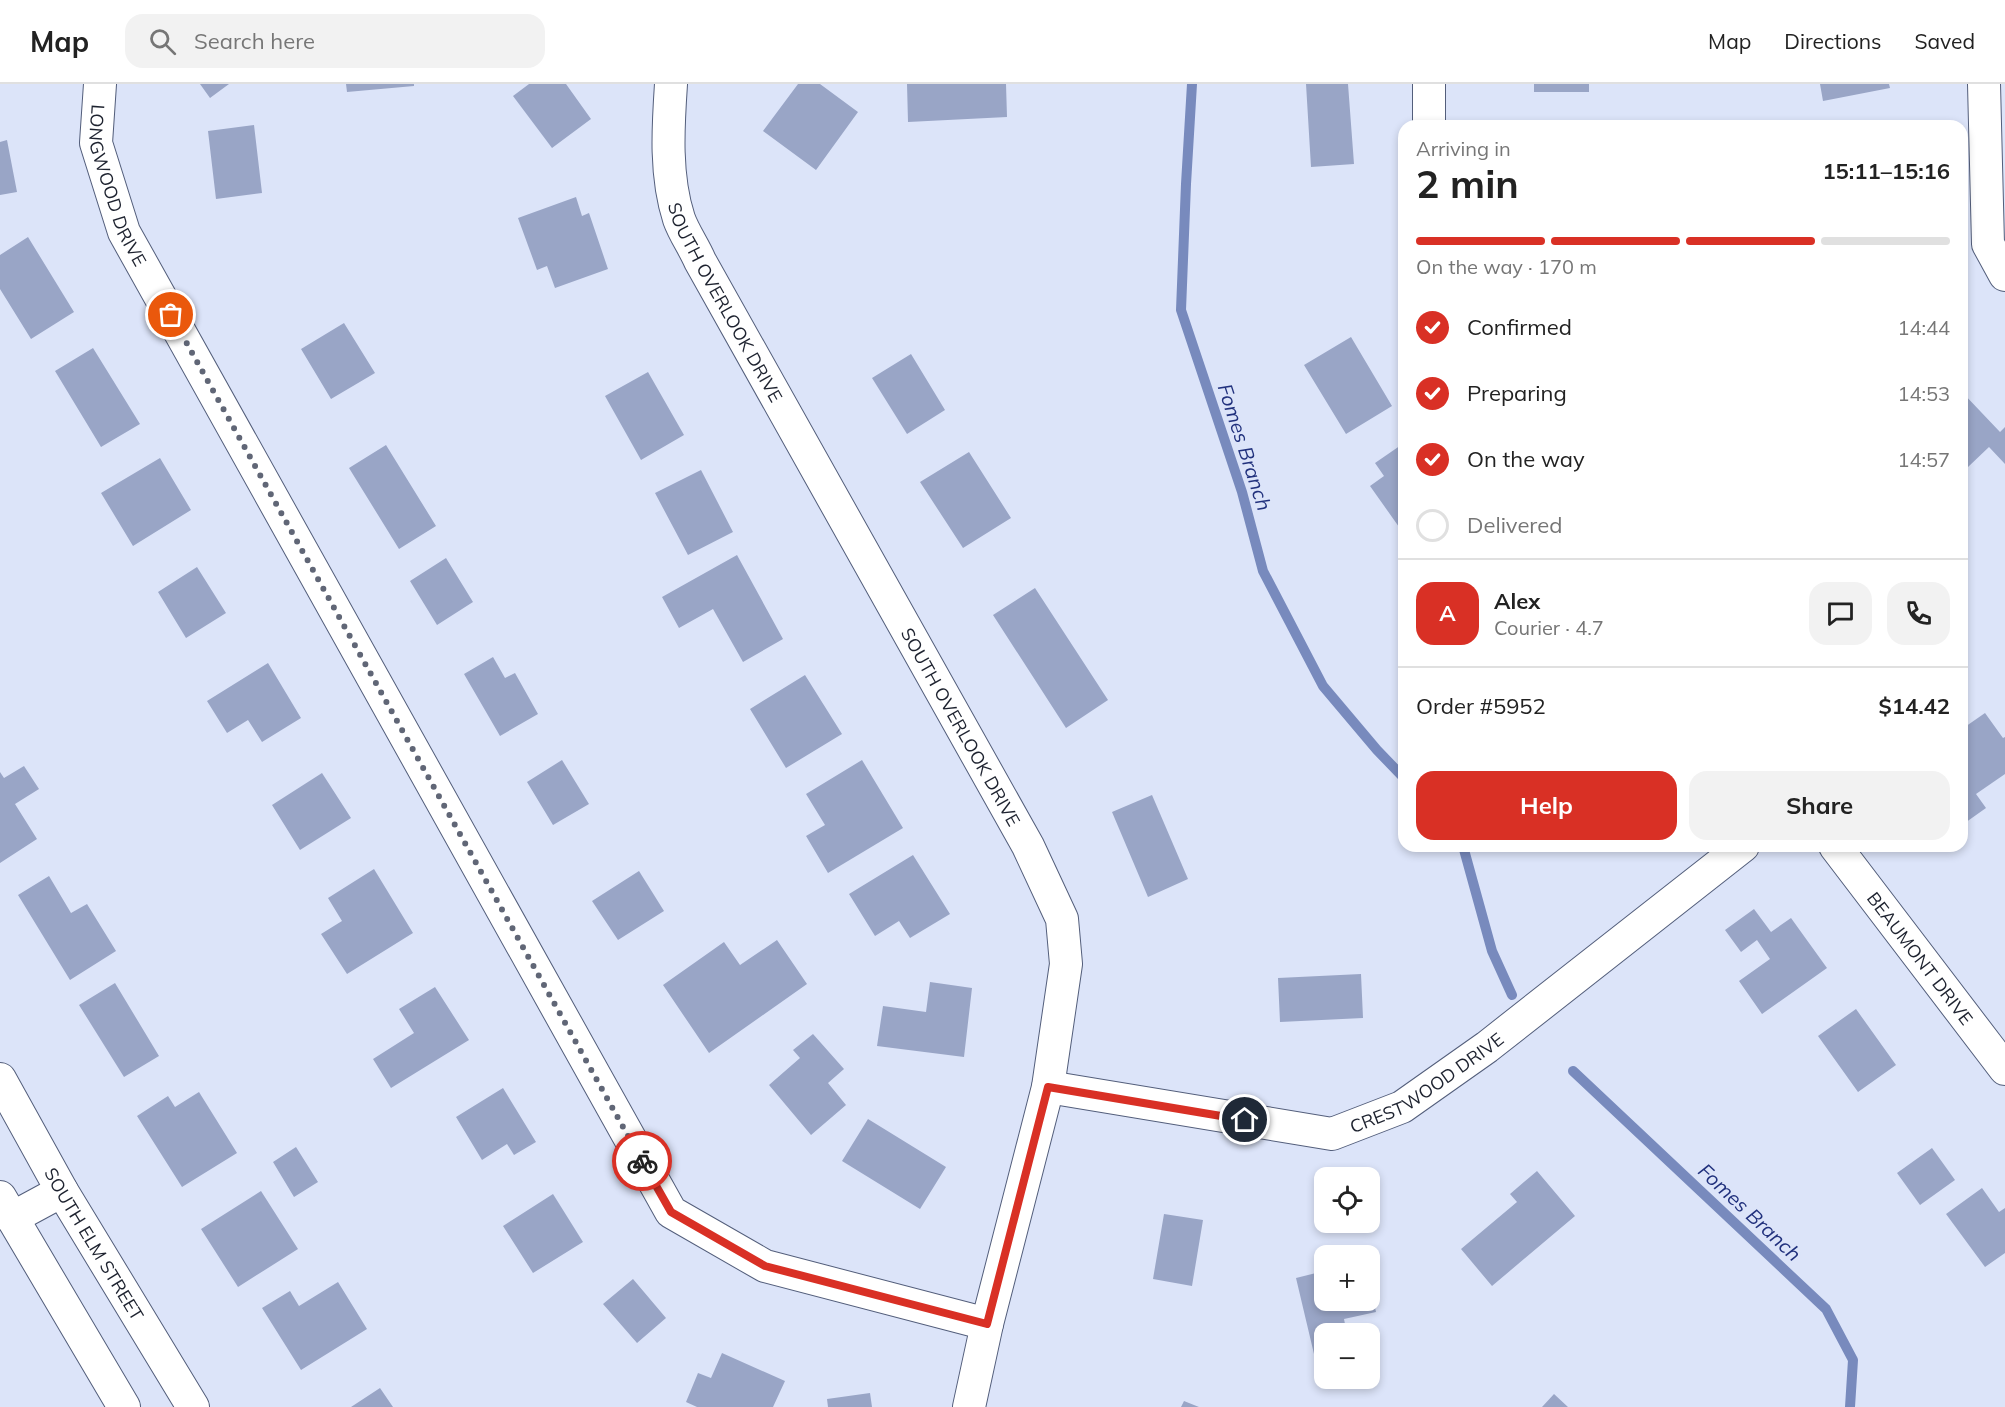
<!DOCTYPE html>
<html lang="en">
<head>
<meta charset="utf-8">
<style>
  body { margin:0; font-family:Mulish,sans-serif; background:#f2f2f2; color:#222; height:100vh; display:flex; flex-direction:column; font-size:22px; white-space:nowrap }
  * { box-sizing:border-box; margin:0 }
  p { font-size:20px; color:#767676 }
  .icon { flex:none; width:33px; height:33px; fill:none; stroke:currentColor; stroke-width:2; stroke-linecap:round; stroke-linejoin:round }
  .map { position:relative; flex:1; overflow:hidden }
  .panel { position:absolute; left:1398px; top:36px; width:570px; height:732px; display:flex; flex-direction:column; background:#fff; border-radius:18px; box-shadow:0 3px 9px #0003 }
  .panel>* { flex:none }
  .tools { position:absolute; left:1314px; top:1083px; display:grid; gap:12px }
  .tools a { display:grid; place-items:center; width:66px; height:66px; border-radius:12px; background:#fff; box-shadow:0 3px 9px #0003; font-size:30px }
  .pin { position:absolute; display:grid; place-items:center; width:51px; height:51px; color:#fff; margin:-26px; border:3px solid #fff; border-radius:50%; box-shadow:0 2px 6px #0007 }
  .courier { position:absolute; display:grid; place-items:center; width:60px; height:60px; margin:-30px; border:4px solid #d93025; border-radius:50%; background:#fff; color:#222; box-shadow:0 2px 8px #0007 }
  .headline em { font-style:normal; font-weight:700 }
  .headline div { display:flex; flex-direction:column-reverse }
  .headline { display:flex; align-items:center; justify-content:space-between; height:102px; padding:0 18px }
  h1 { font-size:39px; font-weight:700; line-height:45px }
  .bar { display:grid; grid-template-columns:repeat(4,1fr); gap:9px 6px; align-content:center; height:72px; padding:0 18px }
  .bar i { height:8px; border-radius:4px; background:#e0e0e0 }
  .bar .active { background:#d93025 }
  .bar p { grid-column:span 4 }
  .line { display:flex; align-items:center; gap:15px; padding:0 18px; border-top:2px solid #e0e0e0 }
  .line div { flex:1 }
  .round { display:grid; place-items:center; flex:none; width:63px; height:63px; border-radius:18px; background:#f2f2f2 }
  ol { padding:0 18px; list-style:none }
  li { display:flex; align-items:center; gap:18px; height:66px }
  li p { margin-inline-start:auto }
  li .icon { padding:6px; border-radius:50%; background:#d93025; color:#fff; stroke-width:4 }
  li:last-child { color:#767676 }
  li i { width:33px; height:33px; border:3px solid #e0e0e0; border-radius:50% }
  .primary-button { display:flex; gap:12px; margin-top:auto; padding:12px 18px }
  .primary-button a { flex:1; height:69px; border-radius:18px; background:#d93025; color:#fff; font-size:24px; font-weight:700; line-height:69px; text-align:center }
  .primary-button a+a { background:#f2f2f2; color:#222 }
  header { display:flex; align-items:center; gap:36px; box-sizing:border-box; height:84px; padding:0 30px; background:#fff; border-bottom:2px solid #e0e0e0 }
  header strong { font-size:28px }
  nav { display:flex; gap:33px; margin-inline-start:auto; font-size:21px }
  .search { width:420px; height:54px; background:#f2f2f2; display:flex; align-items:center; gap:15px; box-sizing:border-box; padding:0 21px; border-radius:18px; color:#767676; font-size:22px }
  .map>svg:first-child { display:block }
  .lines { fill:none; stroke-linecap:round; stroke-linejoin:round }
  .stream { stroke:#788abd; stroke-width:10 }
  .building { fill:#99a5c6 }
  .minor-casing { stroke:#535e7b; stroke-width:34 }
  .minor { stroke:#fff; stroke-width:32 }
  .done { stroke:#606676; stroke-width:6; stroke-dasharray:0 10.8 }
  .route { stroke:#d93025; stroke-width:8 }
  .labels { text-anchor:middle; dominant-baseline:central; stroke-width:4.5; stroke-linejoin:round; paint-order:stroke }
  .street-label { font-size:18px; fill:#1d222f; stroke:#dce4f9 }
  .water-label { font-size:20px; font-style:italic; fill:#21317d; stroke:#dce4f9 }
</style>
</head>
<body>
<header>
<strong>Map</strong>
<div class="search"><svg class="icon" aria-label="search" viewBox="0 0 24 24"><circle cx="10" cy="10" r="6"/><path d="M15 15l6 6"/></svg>Search here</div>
<nav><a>Map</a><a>Directions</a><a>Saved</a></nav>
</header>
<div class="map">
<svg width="2005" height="1323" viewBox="0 0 2005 1323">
  <rect width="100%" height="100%" fill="#dce4f9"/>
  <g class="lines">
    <!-- stream -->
    <path class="stream" d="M1192 0 1186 100 1181 226 1242 408 1263 487 1323 602 1377 666 1404 694
      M1463 762 1492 867 1512 911
      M1573 987 1826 1225 1853 1276 1850 1323"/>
  </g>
  <!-- building -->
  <path class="building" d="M200 0H229L210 14Z
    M346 0H414V2L347 8Z
    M529 0H566L591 35 552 64 513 12Z
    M798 0H820L858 28 816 86 763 47Z
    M907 0H1006L1007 33 908 38Z
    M1306 0H1348L1354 80 1311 83Z
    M1534 0H1589V8H1534Z
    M1820 0H1889L1890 4 1823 17Z
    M254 41 262 109 216 115 208 47Z
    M7 56 17 108 0 111V58Z
    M576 113 582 132 589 129 608 185 555 204 547 182 537 186 518 134Z
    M28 153 74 228 31 255 0 205V171Z
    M344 239 375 289 331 315 301 265Z
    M1351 253 1392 322 1346 350 1304 281Z
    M93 264 140 340 101 363 55 287Z
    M911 270 945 326 907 350 872 294Z
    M648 288 684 351 641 376 605 312Z
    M1962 308 2000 348 2005 343V380L1989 363 1968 383 1962 377Z
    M1404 359V450L1370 402 1384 392 1375 379Z
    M386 361 436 442 399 465 349 384Z
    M969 368 1011 434 963 464 920 398Z
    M160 374 191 426 133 462 101 409Z
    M701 386 733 448 688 471 655 409Z
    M737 471 783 555 743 578 713 525 679 544 662 513Z
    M446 474 473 518 437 541 410 497Z
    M197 483 226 529 186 554 158 508Z
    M1035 504 1108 616 1066 644 993 531Z
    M493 573 505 594 515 589 538 630 500 652 464 590Z
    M268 579 301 634 262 658 248 636 227 649 207 617Z
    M805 591 842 650 786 684 750 625Z
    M1985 629 2003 654 2005 653V690L1976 710 1986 724 1962 741V645Z
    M562 676 589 720 553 741 527 698Z
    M862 676 903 744 828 789 806 752 825 741 806 710Z
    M24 682 39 705 15 720 37 755 0 779V688L4 694Z
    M322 689 351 734 300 766 272 721Z
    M1152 711 1188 795 1148 813 1112 728Z
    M913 771 950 830 910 854 899 837 875 852 849 810Z
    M374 785 413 849 347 890 321 850 342 837 328 814Z
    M639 787 664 827 618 856 592 817Z
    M49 792 71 829 87 820 116 867 70 896 18 811Z
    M1754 825 1771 848 1791 834 1827 884 1762 930 1739 897 1770 875 1757 856 1741 868 1725 846Z
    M777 856 807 900 709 969 663 901 724 858 740 881Z
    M1361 890 1363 934 1280 938 1278 894Z
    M930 898 972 904 964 973 877 962 883 922 926 928Z
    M115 899 159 972 124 993 79 921Z
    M435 903 469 956 391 1004 373 975 414 949 399 925Z
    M1856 925 1896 981 1858 1008 1818 952Z
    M813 950 844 985 828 999 846 1021 811 1051 769 1001 800 974 793 966Z
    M503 1004 536 1058 514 1071 507 1060 482 1076 456 1033Z
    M199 1008 237 1069 182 1103 137 1032 168 1012 175 1023Z
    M868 1035 946 1083 920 1125 842 1077Z
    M296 1063 318 1098 294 1113 273 1078Z
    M1932 1064 1955 1096 1920 1121 1897 1089Z
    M1537 1087 1575 1132 1492 1202 1461 1165 1517 1118 1510 1110Z
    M1982 1104 1999 1128 2005 1124V1169L1985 1183 1946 1130Z
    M261 1107 298 1165 238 1203 201 1145Z
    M553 1110 583 1158 533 1189 503 1142Z
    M1164 1130 1203 1136 1192 1202 1153 1195Z
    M1324 1187V1216H1370V1202L1376 1228 1344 1235 1347 1250H1324V1268L1314 1270 1296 1194Z
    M633 1195 666 1234 637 1259 603 1220Z
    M338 1198 367 1245 301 1286 262 1224 290 1207 299 1222Z
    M722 1269 785 1297 773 1323H697L686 1318 698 1289 711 1294Z
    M380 1304 393 1323H351Z
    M870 1309 872 1323H828L827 1315Z
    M1554 1310 1568 1323H1542Z
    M1184 1317 1199 1323H1181Z"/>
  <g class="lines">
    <defs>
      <g id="minor">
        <path id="s1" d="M100 0 96 59 124 148 671 1128 765 1182 987 1240"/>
        <path id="s2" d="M671 0C668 44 665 92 679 135 684 149 694 163 700 177L1028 762 1062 835 1066 880 1048 1003 987 1240 969 1323"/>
        <path d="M1984 0 1988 160 2005 191"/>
        <path d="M1429 42V0"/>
        <path id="s3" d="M1835 762 2005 985"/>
        <path id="s4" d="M0 995 62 1107 193 1323"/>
        <path id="s5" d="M1048 1003 1332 1050 1402 1023 1487 963 1743 762"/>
        <path d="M0 1113 124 1323"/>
        <path d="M12 1134 62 1107"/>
      </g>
    </defs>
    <!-- minor casing -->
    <use href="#minor" class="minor-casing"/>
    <!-- minor -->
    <use href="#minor" class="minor"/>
  </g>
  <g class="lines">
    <!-- done -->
    <path class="done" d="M171 231 642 1077"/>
    <!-- route -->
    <path class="route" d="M642 1077 671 1128 765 1182 987 1240 1048 1003 1245 1036"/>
  </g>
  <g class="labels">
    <!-- street labels -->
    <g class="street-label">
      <text stroke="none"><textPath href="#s1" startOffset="105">LONGWOOD DRIVE</textPath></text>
      <text stroke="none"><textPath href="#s2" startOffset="231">SOUTH OVERLOOK DRIVE</textPath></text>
      <text stroke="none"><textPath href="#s2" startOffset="717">SOUTH OVERLOOK DRIVE</textPath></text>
      <text stroke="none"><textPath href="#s3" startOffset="141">BEAUMONT DRIVE</textPath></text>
      <text stroke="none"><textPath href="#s5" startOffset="396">CRESTWOOD DRIVE</textPath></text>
      <text stroke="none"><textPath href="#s4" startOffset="190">SOUTH ELM STREET</textPath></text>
    </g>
    <!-- water labels -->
    <g class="water-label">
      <text transform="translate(1245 363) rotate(72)">Fomes Branch</text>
      <text transform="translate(1750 1128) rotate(43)">Fomes Branch</text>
    </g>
  </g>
</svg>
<div class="tools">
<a><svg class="icon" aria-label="locate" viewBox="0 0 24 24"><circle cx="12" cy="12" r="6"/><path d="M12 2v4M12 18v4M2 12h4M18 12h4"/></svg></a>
<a>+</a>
<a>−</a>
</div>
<div class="pin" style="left:171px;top:231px;background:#ea580c"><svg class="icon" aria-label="bag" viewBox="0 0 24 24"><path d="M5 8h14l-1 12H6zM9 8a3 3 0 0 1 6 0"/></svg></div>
<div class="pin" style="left:1245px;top:1036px;background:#1f2937"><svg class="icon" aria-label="home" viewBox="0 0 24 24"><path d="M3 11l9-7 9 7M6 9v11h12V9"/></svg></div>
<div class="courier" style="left:642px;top:1077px"><svg class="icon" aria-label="bike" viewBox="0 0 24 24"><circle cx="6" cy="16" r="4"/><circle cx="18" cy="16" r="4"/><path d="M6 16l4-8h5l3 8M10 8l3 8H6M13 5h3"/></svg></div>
<section class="panel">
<div class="headline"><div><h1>2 min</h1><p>Arriving in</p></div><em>15:11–15:16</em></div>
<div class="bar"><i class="active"></i><i class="active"></i><i class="active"></i><i></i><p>On the way · 170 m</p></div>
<ol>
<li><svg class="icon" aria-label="check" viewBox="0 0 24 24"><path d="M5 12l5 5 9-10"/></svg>Confirmed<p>14:44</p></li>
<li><svg class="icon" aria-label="check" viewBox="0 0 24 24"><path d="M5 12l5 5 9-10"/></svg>Preparing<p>14:53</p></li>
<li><svg class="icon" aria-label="check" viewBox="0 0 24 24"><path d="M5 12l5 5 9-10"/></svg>On the way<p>14:57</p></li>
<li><i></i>Delivered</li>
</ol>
<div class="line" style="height:108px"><b class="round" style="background:#d93025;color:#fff">A</b><div><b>Alex</b><p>Courier · 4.7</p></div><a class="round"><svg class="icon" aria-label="chat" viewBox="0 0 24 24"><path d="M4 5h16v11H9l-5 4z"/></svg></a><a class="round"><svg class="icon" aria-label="phone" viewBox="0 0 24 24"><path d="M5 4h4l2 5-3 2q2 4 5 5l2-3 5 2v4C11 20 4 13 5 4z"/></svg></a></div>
<div class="line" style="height:78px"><div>Order #5952</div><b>$14.42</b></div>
<div class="primary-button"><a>Help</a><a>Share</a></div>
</section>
</div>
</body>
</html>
